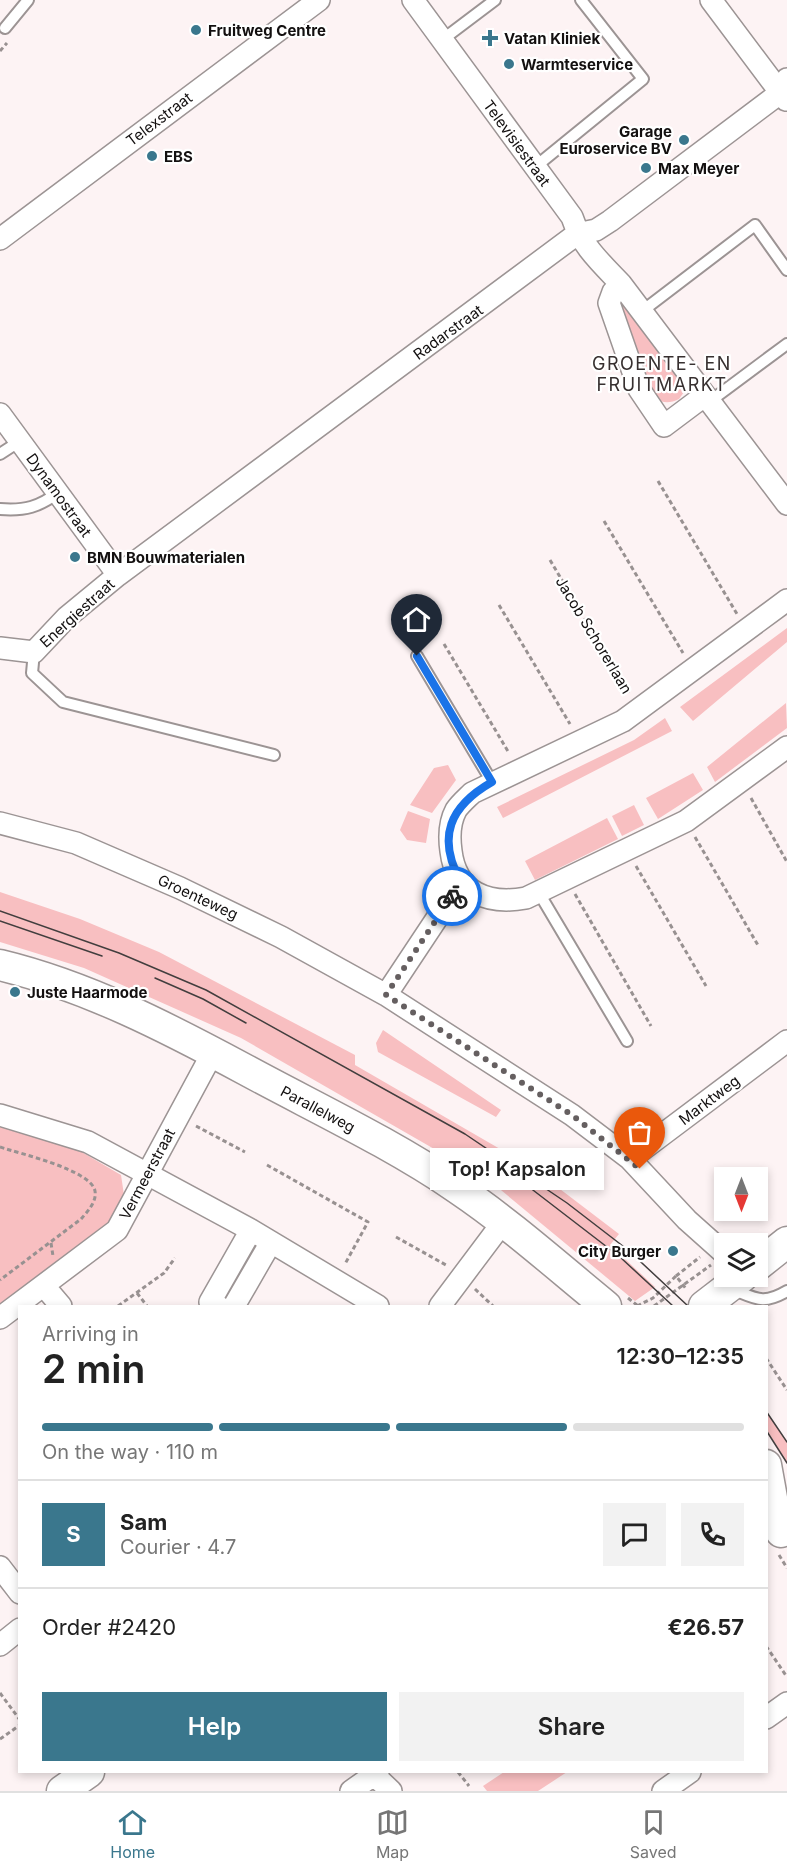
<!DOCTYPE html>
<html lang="en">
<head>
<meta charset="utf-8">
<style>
  body { margin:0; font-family:Inter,sans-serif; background:#f2f2f2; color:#222; height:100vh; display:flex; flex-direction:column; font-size:22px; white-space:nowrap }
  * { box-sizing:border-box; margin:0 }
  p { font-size:20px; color:#767676 }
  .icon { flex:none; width:33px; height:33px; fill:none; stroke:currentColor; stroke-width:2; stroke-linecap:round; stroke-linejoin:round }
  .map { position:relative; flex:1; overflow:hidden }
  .details { position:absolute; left:18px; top:1305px; width:750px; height:468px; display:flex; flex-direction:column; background:#fff; border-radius:0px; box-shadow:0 3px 9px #0003 }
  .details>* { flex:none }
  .needle { width:39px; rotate:180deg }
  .tools { position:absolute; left:714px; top:1167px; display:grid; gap:12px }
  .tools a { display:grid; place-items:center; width:54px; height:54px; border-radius:0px; background:#fff; box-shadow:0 3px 9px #0003; font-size:30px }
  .pin { position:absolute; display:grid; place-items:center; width:51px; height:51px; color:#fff; margin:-62px -26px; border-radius:50% 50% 50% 0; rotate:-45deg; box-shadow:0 0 6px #0007 }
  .pin .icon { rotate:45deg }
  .courier { position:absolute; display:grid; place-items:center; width:60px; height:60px; margin:-30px; border:4px solid #1a73e8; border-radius:50%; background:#fff; color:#222; box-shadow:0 2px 8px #0007 }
  .bubble { position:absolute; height:42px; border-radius:0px; background:#fff; box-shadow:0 3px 9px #0003; font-size:20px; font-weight:600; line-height:42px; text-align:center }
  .summary em { font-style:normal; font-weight:600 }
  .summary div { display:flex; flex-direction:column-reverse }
  .summary { display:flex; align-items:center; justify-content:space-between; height:102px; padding:0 24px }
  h1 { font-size:39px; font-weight:600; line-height:45px }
  .bar { display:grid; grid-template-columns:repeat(4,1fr); gap:9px 6px; align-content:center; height:72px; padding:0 24px }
  .bar i { height:8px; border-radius:4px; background:#e0e0e0 }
  .bar .active { background:#3a778d }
  .bar p { grid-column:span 4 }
  .line { display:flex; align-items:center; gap:15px; padding:0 24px; border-top:2px solid #e0e0e0 }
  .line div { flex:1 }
  .round { display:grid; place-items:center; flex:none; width:63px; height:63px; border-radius:0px; background:#f2f2f2 }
  .cta { display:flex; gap:12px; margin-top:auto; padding:12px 24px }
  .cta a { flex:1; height:69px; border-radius:0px; background:#3a778d; color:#fff; font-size:24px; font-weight:600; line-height:69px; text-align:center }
  .cta a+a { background:#f2f2f2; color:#222 }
  .tabs { display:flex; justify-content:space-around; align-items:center; height:84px; border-top:2px solid #e0e0e0; background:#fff; font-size:16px; color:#767676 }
  .tabs a { display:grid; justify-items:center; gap:3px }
  .tabs .active { color:#3a778d }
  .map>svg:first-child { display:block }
  .green { fill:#f8bfc1 }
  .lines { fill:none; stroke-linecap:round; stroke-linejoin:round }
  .lane-casing { stroke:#9c9494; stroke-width:14 }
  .street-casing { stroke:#9c9494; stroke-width:24 }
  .secondary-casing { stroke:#9c9494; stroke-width:33 }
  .path { stroke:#989191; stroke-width:3; stroke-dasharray:4.5 3; stroke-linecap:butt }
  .lane { stroke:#fff; stroke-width:10 }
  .street { stroke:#fff; stroke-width:21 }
  .secondary { stroke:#fff; stroke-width:30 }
  .tram { stroke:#423e3e; stroke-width:1.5 }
  .done { stroke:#655f60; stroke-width:6; stroke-dasharray:0 10.8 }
  .route { stroke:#1a73e8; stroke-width:8 }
  .poi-dot { fill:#3a778d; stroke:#fff; stroke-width:2 }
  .labels { text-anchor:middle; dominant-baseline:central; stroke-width:4.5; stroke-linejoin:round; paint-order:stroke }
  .poi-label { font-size:15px; font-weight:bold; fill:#131010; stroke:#fff; text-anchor:start }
  .street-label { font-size:15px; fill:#131010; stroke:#fff }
  .quarter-label { font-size:18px; letter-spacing:1.5px; fill:#373030; stroke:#fff }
</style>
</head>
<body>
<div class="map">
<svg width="787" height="1791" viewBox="0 0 787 1791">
  <rect width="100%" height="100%" fill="#fdf3f4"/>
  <!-- green -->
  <path class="green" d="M621 303 683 384 684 392 679 399C665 406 657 401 647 391L618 304Z
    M787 628V642L693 721 680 707Z
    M786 703 787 728 715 782 707 767Z
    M665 718 672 731 503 818 497 807 634 740Z
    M448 765 456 780 432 813 410 805 434 768Z
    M693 773 703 790 658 819 646 798Z
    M634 805 644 825 622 836 612 816Z
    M408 811 430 819 426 843 407 840 400 830Z
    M607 818 618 839 535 880 525 861Z
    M0 892 80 919 159 952 355 1055V1065L531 1167 619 1234 610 1245 655 1287 635 1301 490 1181 241 1038 84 968 0 942Z
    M383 1030 501 1110 496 1117 378 1052 376 1043Z
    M0 1126 80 1151 121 1175 124 1195 108 1225 0 1305Z
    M766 1411 787 1442V1463L767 1430Z
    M504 1772H567L538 1791H487L483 1786Z"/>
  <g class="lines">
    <defs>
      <path id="lane" d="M5 28 28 0
        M442 40 495 0
        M535 167 643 79 581 0
        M641 312 755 225 787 270
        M709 402 787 344
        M0 454 20 441
        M0 509C25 511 39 507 59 492
        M34 652 32 673 63 702 274 755
        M417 656 492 782
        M539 893 627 1041
        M732 1289C757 1299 763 1305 787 1291"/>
      <path id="street" d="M413 0 572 217C581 245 601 263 621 284L787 504
        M711 0 786 100
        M0 239 319 0
        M621 284 613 292 609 303 639 389 664 426 704 396
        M0 414 118 575
        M787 600 623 721 472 793C467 798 460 804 456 810 449 823 449 837 451 851 456 893 488 905 526 898L686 821 787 747
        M0 648 34 652 67 617 118 575 577 234 596 230 610 221 780 93 787 79
        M0 823 76 843 180 888 281 937 386 995 572 1115 630 1159 687 1220 724 1253
        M386 995 461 882
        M0 1115 88 1142 251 1230 378 1306
        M630 1159 787 1041
        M44 1286 61 1306
        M218 1306 210 1302 251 1230
        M234 1306 271 1242
        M440 1306 503 1222
        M0 1318 117 1230 213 1052
        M0 1567 20 1593
        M0 1645 20 1629
        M766 1718 787 1703
        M371 1772 391 1791
        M351 1791 378 1772
        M663 1791 690 1772"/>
      <path id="secondary" d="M0 965C87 986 168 1028 246 1070 316 1108 391 1143 457 1188 509 1223 557 1266 606 1306
        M758 1265 787 1242
        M704 1306 743 1276
        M766 1465 774 1509 781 1532
        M62 1791 89 1772"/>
    </defs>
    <!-- lane casing -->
    <use href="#lane" class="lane-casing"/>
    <!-- street casing -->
    <use href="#street" class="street-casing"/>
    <!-- secondary casing -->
    <use href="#secondary" class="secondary-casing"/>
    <!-- path -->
    <path class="path" d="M0 51 7 43
      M658 481 737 614
      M604 521 683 653
      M550 560 629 693
      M499 605 570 724
      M444 644 509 753
      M751 798 787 862
      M695 837 759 947
      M636 866 706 986
      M575 894 651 1026
      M196 1126 245 1152
      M0 1147C21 1154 91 1170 95 1191 97 1202 87 1212 81 1219L0 1280
      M267 1165 368 1222 345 1264
      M396 1237 446 1265
      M51 1243 53 1256
      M676 1276 700 1257
      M475 1289 493 1306
      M137 1293 147 1306
      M628 1298 638 1306
      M118 1306 164 1273 175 1258
      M637 1306 653 1298 676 1276 687 1290
      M654 1306 711 1265
      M766 1358 787 1390
      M779 1555 787 1568
      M766 1646 787 1677
      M0 1693 20 1720
      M0 1739 20 1725
      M458 1772 469 1786"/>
    <!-- lane -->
    <use href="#lane" class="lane"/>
    <!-- street -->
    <use href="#street" class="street"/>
    <!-- secondary -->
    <use href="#secondary" class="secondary"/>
    <!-- tram -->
    <path class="tram" d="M0 911 119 953 206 990 465 1134 567 1203 628 1250 688 1306
      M0 921 102 956
      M155 978 203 999 246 1023
      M529 1187 620 1257 673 1306
      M766 1411 787 1442
      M766 1430 787 1463"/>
  </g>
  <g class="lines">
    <!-- done -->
    <path class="done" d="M452 896 386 995 572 1115 640 1169"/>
    <!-- route -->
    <path class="route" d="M417 656 492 782C450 806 436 837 461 882L452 896"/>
  </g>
  <!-- markers -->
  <g class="poi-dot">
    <circle cx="196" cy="30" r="6"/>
    <path d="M487 29h6v6h6v6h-6v6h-6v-6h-6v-6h6z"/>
    <circle cx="509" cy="64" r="6"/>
    <circle cx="684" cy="140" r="6"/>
    <circle cx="152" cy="156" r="6"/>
    <circle cx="646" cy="168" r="6"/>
    <circle cx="75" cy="557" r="6"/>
    <circle cx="15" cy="992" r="6"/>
    <circle cx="673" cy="1251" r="6"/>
  </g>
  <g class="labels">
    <!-- poi labels -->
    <g class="poi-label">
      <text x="208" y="30">Fruitweg Centre</text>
      <text x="504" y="38">Vatan Kliniek</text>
      <text x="521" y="64">Warmteservice</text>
      <text x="672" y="131" text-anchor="end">Garage<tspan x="672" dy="17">Euroservice BV</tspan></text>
      <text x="164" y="156">EBS</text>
      <text x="658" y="168">Max Meyer</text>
      <text x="87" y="557">BMN Bouwmaterialen</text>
      <text x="27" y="992">Juste Haarmode</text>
      <text x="661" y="1251" text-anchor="end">City Burger</text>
    </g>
    <!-- street labels -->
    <g class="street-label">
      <text transform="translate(159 119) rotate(-37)">Telexstraat</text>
      <text transform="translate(517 143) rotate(54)">Televisiestraat</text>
      <text transform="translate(448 332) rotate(-36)">Radarstraat</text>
      <text transform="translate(59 495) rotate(54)">Dynamostraat</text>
      <text transform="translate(77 613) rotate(-42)">Energiestraat</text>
      <text transform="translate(594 635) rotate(59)">Jacob Schorerlaan</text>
      <text transform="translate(198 897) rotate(25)">Groenteweg</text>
      <text transform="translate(709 1100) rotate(-37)">Marktweg</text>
      <text transform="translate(318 1109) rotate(28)">Parallelweg</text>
      <text transform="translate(147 1174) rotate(-62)">Vermeerstraat</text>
    </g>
    <!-- quarter labels -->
    <g class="quarter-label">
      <text x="662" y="363">GROENTE- EN<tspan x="662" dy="21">FRUITMARKT</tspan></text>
    </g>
  </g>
</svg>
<div class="tools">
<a><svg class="needle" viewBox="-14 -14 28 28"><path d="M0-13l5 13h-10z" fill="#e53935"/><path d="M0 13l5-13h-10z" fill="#767676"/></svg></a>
<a><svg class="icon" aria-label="layers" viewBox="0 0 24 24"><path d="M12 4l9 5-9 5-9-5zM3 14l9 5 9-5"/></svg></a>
</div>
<div class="pin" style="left:640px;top:1169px;background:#ea580c"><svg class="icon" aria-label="bag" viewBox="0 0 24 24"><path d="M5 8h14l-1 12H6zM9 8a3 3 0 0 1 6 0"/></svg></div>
<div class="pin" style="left:417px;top:656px;background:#1f2937"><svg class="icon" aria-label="home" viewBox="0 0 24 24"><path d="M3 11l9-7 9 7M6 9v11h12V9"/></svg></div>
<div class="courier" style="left:452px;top:896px"><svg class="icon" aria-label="bike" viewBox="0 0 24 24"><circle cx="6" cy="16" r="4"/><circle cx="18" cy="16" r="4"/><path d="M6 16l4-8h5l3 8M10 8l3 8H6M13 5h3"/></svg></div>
<div class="bubble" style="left:430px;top:1148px;width:174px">Top! Kapsalon</div>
<section class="details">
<div class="summary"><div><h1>2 min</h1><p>Arriving in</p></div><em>12:30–12:35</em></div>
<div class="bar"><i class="active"></i><i class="active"></i><i class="active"></i><i></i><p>On the way · 110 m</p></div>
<div class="line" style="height:108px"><b class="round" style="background:#3a778d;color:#fff">S</b><div><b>Sam</b><p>Courier · 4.7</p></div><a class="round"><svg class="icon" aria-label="chat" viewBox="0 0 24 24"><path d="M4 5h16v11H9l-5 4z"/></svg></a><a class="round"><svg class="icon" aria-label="phone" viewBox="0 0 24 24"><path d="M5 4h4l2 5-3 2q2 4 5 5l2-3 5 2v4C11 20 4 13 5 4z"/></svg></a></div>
<div class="line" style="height:78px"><div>Order #2420</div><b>€26.57</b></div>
<div class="cta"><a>Help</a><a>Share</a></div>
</section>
</div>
<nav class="tabs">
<a class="active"><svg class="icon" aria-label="home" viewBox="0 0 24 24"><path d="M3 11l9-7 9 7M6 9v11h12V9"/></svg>Home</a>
<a><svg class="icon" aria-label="map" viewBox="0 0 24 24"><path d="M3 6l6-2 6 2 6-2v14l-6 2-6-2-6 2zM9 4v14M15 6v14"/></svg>Map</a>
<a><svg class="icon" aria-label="saved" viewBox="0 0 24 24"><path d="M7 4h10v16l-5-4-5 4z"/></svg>Saved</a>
</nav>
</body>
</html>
